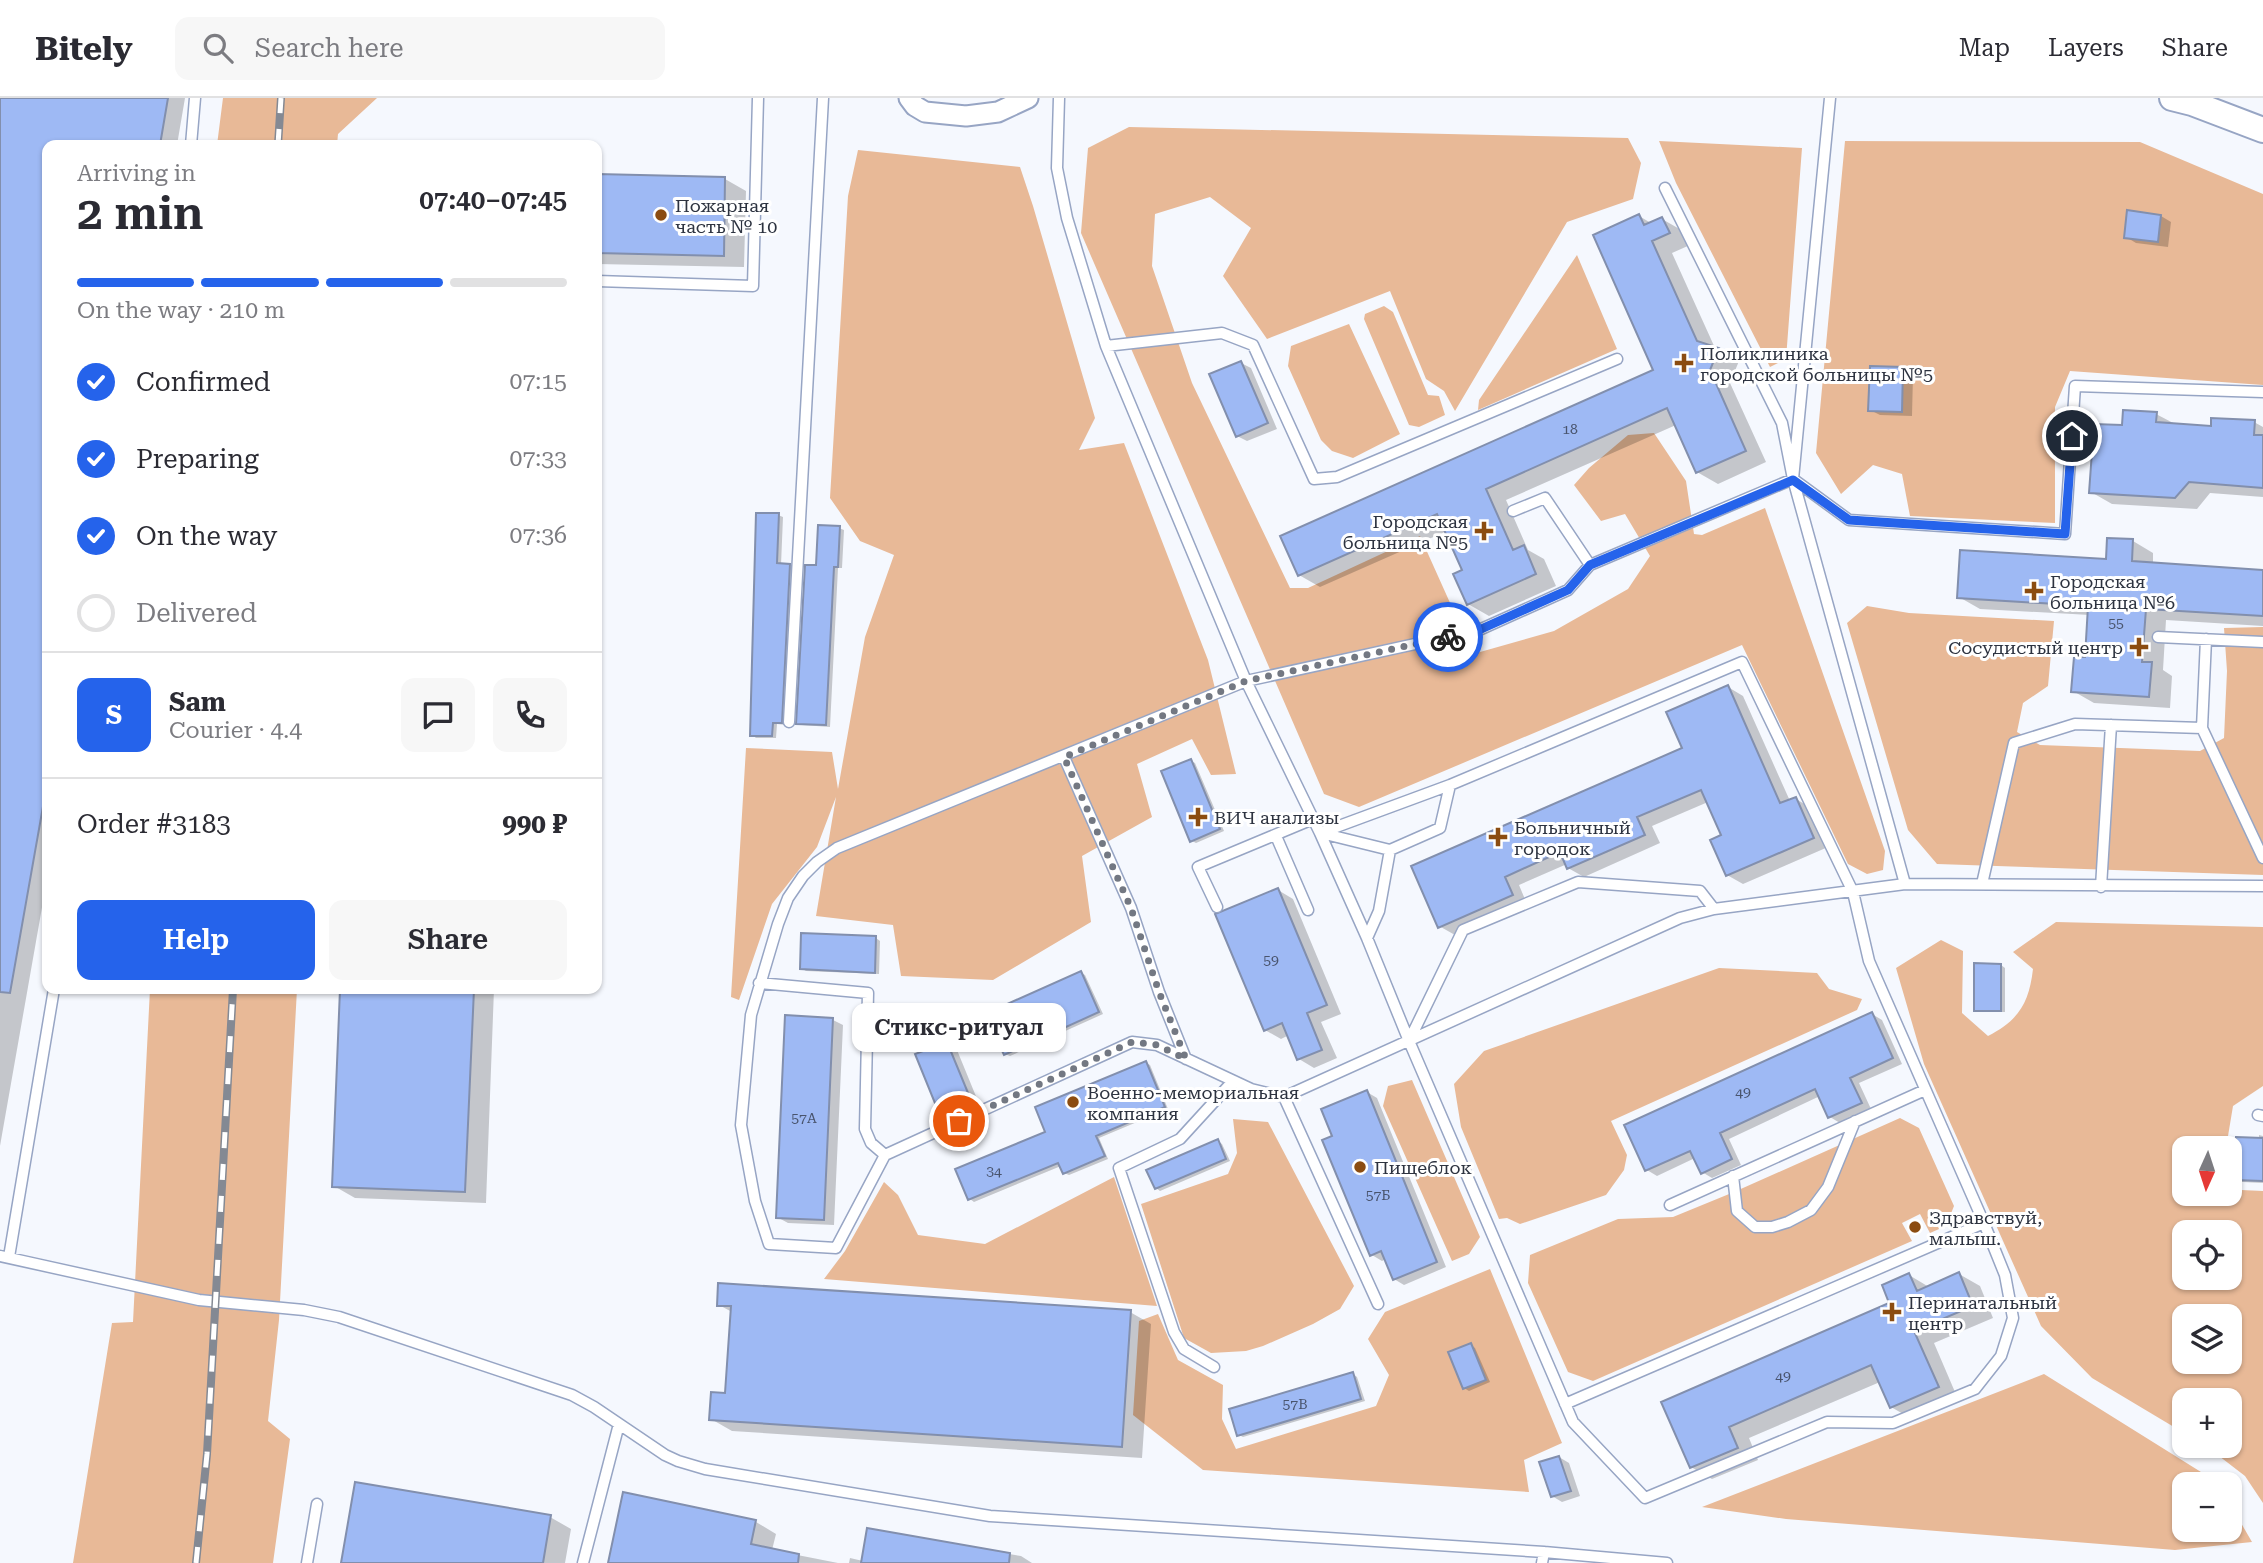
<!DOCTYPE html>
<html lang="en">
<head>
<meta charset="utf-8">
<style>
  body { margin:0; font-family:"Roboto Serif",serif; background:#f7f7f7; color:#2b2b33; height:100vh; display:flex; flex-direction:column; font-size:26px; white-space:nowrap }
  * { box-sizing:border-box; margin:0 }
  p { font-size:23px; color:#7c7c81 }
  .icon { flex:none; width:38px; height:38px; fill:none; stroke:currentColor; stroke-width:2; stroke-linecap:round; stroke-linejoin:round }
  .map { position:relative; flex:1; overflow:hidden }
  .drawer { position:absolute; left:42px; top:42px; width:560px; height:854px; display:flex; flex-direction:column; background:#fff; border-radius:14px; box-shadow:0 2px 5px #0004 }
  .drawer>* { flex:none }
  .needle { width:46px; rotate:183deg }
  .controls { position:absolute; left:2172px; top:1038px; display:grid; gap:14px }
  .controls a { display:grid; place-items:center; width:70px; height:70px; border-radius:14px; background:#fff; box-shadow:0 2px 5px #0004; font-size:35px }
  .pin { position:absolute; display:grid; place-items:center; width:60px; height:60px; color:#fff; margin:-30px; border:4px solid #fff; border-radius:50%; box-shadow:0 2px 7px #0007 }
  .courier { position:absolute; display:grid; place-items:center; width:70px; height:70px; margin:-35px; border:5px solid #2563eb; border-radius:50%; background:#fff; color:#222; box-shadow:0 2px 9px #0007 }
  .bubble { position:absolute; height:49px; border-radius:14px; background:#fff; box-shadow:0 2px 5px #0004; font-size:23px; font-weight:600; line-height:49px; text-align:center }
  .overview em { font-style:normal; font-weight:600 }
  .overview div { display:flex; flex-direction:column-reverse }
  .overview { display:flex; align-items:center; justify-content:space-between; height:119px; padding:0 35px }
  h1 { font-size:46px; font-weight:600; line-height:52px }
  .bar { display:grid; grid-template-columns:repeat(4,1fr); gap:10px 7px; align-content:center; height:84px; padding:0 35px }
  .bar i { height:9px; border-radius:5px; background:#e1e1e2 }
  .bar .active { background:#2563eb }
  .bar p { grid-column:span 4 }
  .line { display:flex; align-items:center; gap:18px; padding:0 35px; border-top:2px solid #e1e1e2 }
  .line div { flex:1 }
  .round { display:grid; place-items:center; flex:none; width:74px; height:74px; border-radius:14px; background:#f7f7f7 }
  ol { padding:0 35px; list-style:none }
  li { display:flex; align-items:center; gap:21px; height:77px }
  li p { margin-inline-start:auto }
  li .icon { padding:7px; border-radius:50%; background:#2563eb; color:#fff; stroke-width:4 }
  li:last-child { color:#7c7c81 }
  li i { width:38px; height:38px; border:4px solid #e1e1e2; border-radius:50% }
  .button { display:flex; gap:14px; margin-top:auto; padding:14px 35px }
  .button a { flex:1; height:80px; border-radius:14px; background:#2563eb; color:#fff; font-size:28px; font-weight:600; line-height:80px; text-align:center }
  .button a+a { background:#f7f7f7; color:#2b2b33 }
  header { display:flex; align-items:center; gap:42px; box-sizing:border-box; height:98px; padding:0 35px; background:#fff; border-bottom:2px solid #e1e1e2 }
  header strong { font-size:33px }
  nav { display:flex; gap:38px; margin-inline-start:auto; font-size:24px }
  .search { width:490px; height:63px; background:#f7f7f7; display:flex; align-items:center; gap:18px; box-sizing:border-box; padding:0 24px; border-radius:14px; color:#7c7c81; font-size:26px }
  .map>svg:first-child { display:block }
  .green { fill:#e8b997; fill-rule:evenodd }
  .shadow { fill:#0003 }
  .building { fill:#9eb9f4; stroke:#828fad; stroke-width:2 }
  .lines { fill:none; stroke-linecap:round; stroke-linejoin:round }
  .service-casing { stroke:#97a5c4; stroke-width:13 }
  .minor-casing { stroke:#97a5c4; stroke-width:23 }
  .tertiary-casing { stroke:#97a5c4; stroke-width:28 }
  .service { stroke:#fff; stroke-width:10 }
  .minor { stroke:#fff; stroke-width:19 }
  .tertiary { stroke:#fff; stroke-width:24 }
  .rail-casing { stroke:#848993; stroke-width:8 }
  .rail { stroke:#fff; stroke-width:5; stroke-dasharray:16; stroke-linecap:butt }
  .done { stroke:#737882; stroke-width:7; stroke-dasharray:0 12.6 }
  .route { stroke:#2563eb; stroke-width:9 }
  .poi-dot { fill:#8b4c11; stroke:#fff; stroke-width:2.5 }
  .labels { text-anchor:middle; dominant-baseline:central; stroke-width:6; stroke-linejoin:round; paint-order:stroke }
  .number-label { font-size:14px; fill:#49546d }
  .poi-label { font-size:18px; fill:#2d3340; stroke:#fff; text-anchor:start }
</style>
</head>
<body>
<header>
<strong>Bitely</strong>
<div class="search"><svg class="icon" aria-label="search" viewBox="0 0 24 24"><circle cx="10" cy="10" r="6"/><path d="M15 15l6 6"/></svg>Search here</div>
<nav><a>Map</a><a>Layers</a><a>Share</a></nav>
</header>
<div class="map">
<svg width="2263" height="1465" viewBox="0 0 2263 1465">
  <rect width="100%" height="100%" fill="#f5f8fe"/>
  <!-- green -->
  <path class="green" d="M223 0H377L338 36 337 47H217Z
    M1129 29 1628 40 1641 65 1633 101 1567 124 1455 313 1444 293 1426 281 1390 193 1267 241 1223 178 1251 130 1210 99 1155 116 1152 168 1192 285 1290 490H1308L1420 438 1473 556 1554 533 1628 491 1650 458 1625 416 1601 423 1574 387 1589 370 1628 337 1654 335 1686 383 1694 436 1702 437 1765 410 1885 753 1883 772 1867 776 1848 766 1742 547 1359 709 1324 696 1081 135 1088 50Z
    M1659 43 1802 50 1786 261 1770 269 1676 85Z
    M1845 43 2140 44 2263 96V287L2070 273 2055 309V425L1910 418 1902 376 1873 367 1841 396 1816 355Z
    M858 52 1020 69 1033 108 1095 320 1079 352 1124 345 1208 562 1236 676 1211 677 1192 641 1137 666 1152 719 1082 758 1091 824 993 882 901 878 893 827 816 818 836 699 817 749 772 806 739 902 731 899 746 650 832 654 838 691 865 539 894 457 860 443 830 400 848 98Z
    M1577 157 1617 251 1478 312 1479 302Z
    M1384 208 1393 214 1428 297 1439 298 1445 317 1419 329 1409 327 1364 221 1365 216Z
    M1349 226 1400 336 1353 360 1332 353 1321 342 1288 268 1291 248Z
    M1867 508 1909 515 2054 523 2048 588 2023 605 2017 634 2040 647 2200 653 2224 640 2227 573 2224 530 2263 529V777L1937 766 1908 732 1847 525Z
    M2056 824 2263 829V988L2233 1008 2226 1050H2184V1096H2230V1086L2241 1092 2263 1093V1405L2245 1378 2206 1348H2230V1302H2184V1335L2092 1280 2041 1228 1924 966 1896 870 1941 842 1963 853 1962 915 1988 938C2019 922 2029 905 2033 871L2013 854ZM2184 1134H2230V1180H2184ZM2184 1218H2230V1264H2184Z
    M1719 870 1817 875 1829 891 1862 901 1857 912 1611 1023 1627 1057 1624 1072 1606 1097 1520 1126 1507 1120 1499 1121 1461 1029 1454 986 1484 953Z
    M150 891H297L279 1222 268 1323 290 1341 273 1465H73L112 1225 133 1224Z
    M1412 982 1480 1139 1469 1156 1452 1163 1383 1008 1388 988Z
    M1900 1020 1919 1030 1954 1108 1946 1128 1930 1135 1920 1116 1902 1125 1912 1143 1593 1283 1568 1274 1528 1185 1530 1157 1618 1121 1673 1119 1734 1094Z
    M1233 1021 1268 1024 1354 1188 1340 1211 1313 1226 1263 1248 1246 1253 1211 1255 1184 1240 1141 1106 1228 1076 1237 1055Z
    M1114 1079 1157 1208 824 1181 845 1153 884 1084 898 1097 918 1137 985 1146Z
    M1490 1171 1562 1345 1524 1362 1529 1394 1203 1372 1133 1317 1139 1223 1158 1216 1178 1262 1223 1287 1222 1321 1236 1351 1376 1308 1389 1277 1368 1241 1385 1214Z
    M2044 1276 2217 1384 2218 1386H2184V1432H2230V1406L2252 1444 2175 1452 1786 1421 1702 1409Z"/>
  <!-- shadow -->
  <path class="shadow" d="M0 0H185L177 47H47V781L0 1048Z
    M597 78 725 81 746 93 744 169 597 166Z
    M1639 118 1651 125 1662 121 1683 133 1690 147 1672 155 1715 250 1739 263 1730 285 1766 364 1718 386 1697 374 1676 327 1506 402 1528 452 1544 461 1556 488 1489 518 1468 506 1464 473 1447 433 1320 489 1299 477 1656 273Z
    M2161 118 2171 124 2168 149 2136 145 2126 139Z
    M1241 265 1251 270 1277 331 1247 343 1237 338Z
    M1903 271 1913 277 1912 318 1880 317 1870 312Z
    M2156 316 2177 327 2212 330 2254 324 2263 329V399L2210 395 2197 411 2112 406 2091 394 2123 329Z
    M778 417 783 419 781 467 794 470 786 627 777 626 776 640H756L752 637Z
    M839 430 844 432 842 470H838L830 629 802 627 798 625 817 469Z
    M2133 443 2153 455V466L2263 474V528L2166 522 2163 572 2172 578 2170 610 2094 605 2073 593 2086 561 2090 517 1980 511 1959 499 2108 463Z
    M1728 589 1743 598 1790 703 1796 701 1811 710 1828 749 1743 786 1727 777 1723 738 1708 704 1652 728 1660 745 1584 779 1568 770 1567 766 1519 787 1527 806 1455 837 1439 828 1414 769 1685 651Z
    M1191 663 1195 665 1224 733 1196 745 1192 743Z
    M1278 792 1293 801 1341 916 1321 924 1337 960 1314 970 1299 961 1289 937 1281 941 1265 932Z
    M876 840 880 843 879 876 806 873 801 870Z
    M2001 867 2005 870V914H1980L1976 912Z
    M1081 875 1085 877 1103 916 1010 958 1005 956Z
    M342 891H494L486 1105 355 1100 334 1088Z
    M1872 916 1882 922 1902 966 1859 985 1871 1011 1840 1025 1830 1019 1820 998 1729 1041 1741 1067 1712 1080 1702 1074 1695 1060 1657 1078 1647 1072Z
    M833 922 843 927 834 1127 788 1125 777 1119Z
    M947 946 957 952 982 1013 952 1025 942 1019Z
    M1146 965 1150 967 1168 1011 1099 1040 1108 1061 1069 1077 1064 1075 1061 1068 974 1104 970 1101 1047 1035Z
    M1367 994 1377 1000 1446 1169 1404 1187 1394 1181 1386 1161 1382 1163 1372 1157 1334 1039Z
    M2259 1037 2263 1038V1085L2242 1084 2237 1081 2259 1042Z
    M1218 1043 1222 1046 1230 1063 1160 1093 1156 1090Z
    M1959 1176 1980 1188 1993 1220 1934 1245 1958 1301 1912 1321 1891 1309 1880 1284 1749 1340 1758 1362 1712 1381 1691 1369 1663 1305 1891 1206 1909 1177 1929 1189Z
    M719 1207 1130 1214 1151 1226 1142 1360 732 1333 711 1321 727 1297 732 1214Z
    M1471 1247 1475 1250 1490 1284 1469 1293 1464 1290Z
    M1353 1276 1357 1279 1365 1303 1243 1339 1239 1337Z
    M1559 1359 1569 1365 1580 1398 1562 1404 1552 1398Z
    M550 1419 571 1431 565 1465H343Z
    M756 1424 776 1436 772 1452 838 1465H609Z
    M869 1432 1021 1458 1032 1465H849L850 1460 863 1463Z"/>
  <!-- building -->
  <path class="building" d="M0 0H168L160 47H47V686L10 895 0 894Z
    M597 76 725 79 724 158 597 155Z
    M2127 112 2161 117 2158 144 2124 140Z
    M1639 116 1644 127 1662 119 1670 135 1652 143 1697 243 1719 250 1710 272 1746 353 1696 375 1667 310 1486 391 1513 452 1524 447 1536 476 1467 507 1453 476 1462 472 1437 416 1298 478 1280 438 1653 272 1593 137Z
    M1241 263 1268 325 1236 339 1209 276Z
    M1870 268 1903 269 1902 314 1868 313Z
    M2123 312 2157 314 2156 324 2211 328V320L2255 322 2254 337H2263V390L2189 384 2175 400 2089 395 2094 326 2122 327Z
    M756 415H779L777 465 790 466 782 625H773L772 638H750Z
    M818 427 840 428 838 469H834L826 627 796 626 805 467H816Z
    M2107 440 2133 441 2132 463 2263 472V518L2146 511 2142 564H2152L2149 599 2071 594 2074 559H2085L2088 508 1957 500 1960 452 2106 461Z
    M1728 587 1780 705 1796 699 1814 740 1726 778 1710 742 1721 737 1701 692 1637 719 1645 737 1567 771 1560 754 1505 779 1513 797 1438 830 1411 768 1682 650 1666 614Z
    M1191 661 1220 731 1190 744 1161 673Z
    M1278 790 1327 907 1307 915 1322 952 1297 962 1282 925 1264 933 1215 816Z
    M801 835 876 838 875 875 800 871Z
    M1974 865 2001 866V913H1974Z
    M1081 873 1099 914 1004 957 985 916Z
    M340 891H474L465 1094 332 1089Z
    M1872 914 1893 960 1850 980 1862 1005 1828 1020 1815 991 1720 1035 1732 1061 1701 1076 1690 1053 1645 1073 1624 1027Z
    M785 917 833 920 824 1122 776 1120Z
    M947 944 973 1007 941 1020 915 956Z
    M1146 963 1165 1009 1096 1038 1105 1058 1063 1076 1058 1065 968 1102 955 1071 1045 1034 1035 1009Z
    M1367 992 1437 1164 1393 1182 1381 1153 1370 1158 1322 1042 1332 1038 1321 1011Z
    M2236 1039 2263 1040V1083L2235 1082Z
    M1218 1041 1226 1061 1155 1091 1146 1072Z
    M1959 1174 1973 1208 1914 1233 1939 1289 1890 1310 1871 1267 1729 1329 1738 1350 1690 1370 1661 1304 1889 1205 1882 1187 1909 1175 1917 1193Z
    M718 1185 1131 1212 1122 1349 709 1322 711 1294 725 1295 731 1208H717Z
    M1471 1245 1486 1282 1463 1291 1448 1254Z
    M1353 1274 1361 1301 1237 1338 1229 1311Z
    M1559 1358 1571 1393 1551 1399 1539 1364Z
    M355 1384 551 1417 543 1465H341Z
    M623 1394 756 1422 751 1446 799 1456 798 1465H608Z
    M867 1430 1010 1455 1009 1465H861Z"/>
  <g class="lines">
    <defs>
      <path id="service" d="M1059 0 1057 70 1067 120 1106 248 1246 583 1320 735 1367 840 1409 943 1573 1324 1645 1400 1827 1324 1893 1325 1975 1291 2001 1258 2013 1220 2005 1177 1984 1125 1869 863 1853 794 1742 564 1450 687 1320 735
        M1830 0 1793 381 1849 422 2065 436 2075 288 2263 294
        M191 47 195 0
        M1665 90 1782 325 1793 381 1905 786
        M597 183 753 188 758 0
        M1106 248 1222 235 1253 247 1314 381 1337 379 1617 261
        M1793 381 1590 467 1568 492 1479 532 1246 583 837 750 817 764 803 778 788 800 778 826 751 917 741 1027 755 1103 769 1146 836 1150 885 1057 1132 944 1157 947 1251 991 1284 999 1680 820 1714 811 1905 786 2263 788
        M1513 413 1545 400 1590 467
        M2158 539 2263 544
        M789 624 823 0
        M2202 630 2206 541
        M1064 659 1131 810 1159 894 1186 961
        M1321 735 1390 752
        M1276 738 1308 812
        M1982 786 2014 645 2075 626 2202 630 2263 760
        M2101 789 2111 627
        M1217 809 1198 769 1313 721
        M1367 840 1379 813 1390 752 1440 730 1450 687
        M759 885 868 895 865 1031 871 1045 885 1057
        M1409 943 1463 832 1578 784 1700 793 1714 811
        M1284 999 1378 1206
        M2258 1017 2263 1018
        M1733 1078 1737 1113 1755 1129H1772L1788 1124 1811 1112 1828 1089 1855 1023
        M1670 1107 1925 992
        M0 1158 199 1202 304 1212 339 1219 572 1297 594 1309 665 1357 678 1363 705 1371 990 1418 1544 1454 1667 1465
        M9 1159 54 891
        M1214 1269 1184 1251 1174 1234 1119 1070 1180 1041 1233 983
        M1565 1306 1984 1125
        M307 1465 317 1406
        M583 1465 619 1326
        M1542 1465 1544 1454"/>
      <path id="minor" d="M909 0 915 8 925 14 966 18 998 14 1028 0"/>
      <path id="tertiary" d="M2172 0 2192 5 2263 32"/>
    </defs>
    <!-- service casing -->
    <use href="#service" class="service-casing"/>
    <!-- minor casing -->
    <use href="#minor" class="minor-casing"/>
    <!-- tertiary casing -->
    <use href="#tertiary" class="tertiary-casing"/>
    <!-- service -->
    <use href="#service" class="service"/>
    <!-- minor -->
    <use href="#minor" class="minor"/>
    <!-- tertiary -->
    <use href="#tertiary" class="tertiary"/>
    <defs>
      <path id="rail" d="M278 47 281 0
        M196 1465 207 1356 233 891"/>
    </defs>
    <!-- rail casing -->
    <use href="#rail" class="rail-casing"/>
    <!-- rail -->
    <use href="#rail" class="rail"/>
  </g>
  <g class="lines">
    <!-- done -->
    <path class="done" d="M959 1023 1132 944 1157 947 1186 961 1159 894 1131 810 1064 659 1246 583 1448 539"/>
    <!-- route -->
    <path class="route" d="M1448 539 1479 532 1568 492 1590 467 1793 382 1849 422 2065 436 2072 338"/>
  </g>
  <!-- markers -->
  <g class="poi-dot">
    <circle cx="661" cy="117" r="7"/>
    <path d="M1680.5 254.5h7v7h7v7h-7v7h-7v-7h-7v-7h7z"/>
    <path d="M1480.5 422.5h7v7h7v7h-7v7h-7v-7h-7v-7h7z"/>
    <path d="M2030.5 482.5h7v7h7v7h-7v7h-7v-7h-7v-7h7z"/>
    <path d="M2135.5 538.5h7v7h7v7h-7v7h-7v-7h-7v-7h7z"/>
    <path d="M1194.5 708.5h7v7h7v7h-7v7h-7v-7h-7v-7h7z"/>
    <path d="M1494.5 728.5h7v7h7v7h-7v7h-7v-7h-7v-7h7z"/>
    <circle cx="1073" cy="1004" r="7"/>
    <circle cx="1360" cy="1069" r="7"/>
    <circle cx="1915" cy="1129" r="7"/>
    <path d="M1888.5 1203.5h7v7h7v7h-7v7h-7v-7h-7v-7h7z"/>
  </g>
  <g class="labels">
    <!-- number labels -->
    <g class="number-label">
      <text x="1570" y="331">18</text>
      <text x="2116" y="525">55</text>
      <text x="1271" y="862">59</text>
      <text x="1743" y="994">49</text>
      <text x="804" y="1020">57А</text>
      <text x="994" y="1073">34</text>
      <text x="1378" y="1097">57Б</text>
      <text x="1783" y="1278">49</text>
      <text x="1295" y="1306">57В</text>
    </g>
    <!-- poi labels -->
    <g class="poi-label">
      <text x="675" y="107">Пожарная<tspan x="675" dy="21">часть № 10</tspan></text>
      <text x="1700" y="255">Поликлиника<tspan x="1700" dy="21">городской больницы №5</tspan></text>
      <text x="1468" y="423" text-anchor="end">Городская<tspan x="1468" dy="21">больница №5</tspan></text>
      <text x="2050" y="483">Городская<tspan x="2050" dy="21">больница №6</tspan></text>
      <text x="2123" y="549" text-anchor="end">Сосудистый центр</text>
      <text x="1214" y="719">ВИЧ анализы</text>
      <text x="1514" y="729">Больничный<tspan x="1514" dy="21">городок</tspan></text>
      <text x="1087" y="994">Военно-мемориальная<tspan x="1087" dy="21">компания</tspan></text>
      <text x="1374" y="1069">Пищеблок</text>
      <text x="1929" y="1119">Здравствуй,<tspan x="1929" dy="21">малыш.</tspan></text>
      <text x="1908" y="1204">Перинатальный<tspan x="1908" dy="21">центр</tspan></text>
    </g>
  </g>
</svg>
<div class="controls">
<a><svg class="needle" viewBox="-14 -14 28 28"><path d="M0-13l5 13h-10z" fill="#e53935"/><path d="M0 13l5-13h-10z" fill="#7c7c81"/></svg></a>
<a><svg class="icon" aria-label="locate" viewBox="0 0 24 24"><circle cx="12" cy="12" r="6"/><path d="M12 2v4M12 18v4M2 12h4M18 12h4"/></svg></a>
<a><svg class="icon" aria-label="layers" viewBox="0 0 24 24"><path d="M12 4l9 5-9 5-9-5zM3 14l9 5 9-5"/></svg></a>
<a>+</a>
<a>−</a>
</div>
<div class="pin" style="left:959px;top:1023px;background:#ea580c"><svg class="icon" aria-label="bag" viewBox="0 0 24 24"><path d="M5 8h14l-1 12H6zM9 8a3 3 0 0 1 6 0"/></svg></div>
<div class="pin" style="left:2072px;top:338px;background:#1f2937"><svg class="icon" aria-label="home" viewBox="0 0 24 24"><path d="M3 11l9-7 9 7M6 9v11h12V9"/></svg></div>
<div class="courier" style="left:1448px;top:539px"><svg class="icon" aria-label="bike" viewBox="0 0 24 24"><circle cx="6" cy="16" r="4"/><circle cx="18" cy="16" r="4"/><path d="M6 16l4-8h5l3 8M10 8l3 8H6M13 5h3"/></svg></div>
<div class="bubble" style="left:852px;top:905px;width:214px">Стикс-ритуал</div>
<section class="drawer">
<div class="overview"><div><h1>2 min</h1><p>Arriving in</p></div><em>07:40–07:45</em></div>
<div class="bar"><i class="active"></i><i class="active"></i><i class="active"></i><i></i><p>On the way · 210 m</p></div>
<ol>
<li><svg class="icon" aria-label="check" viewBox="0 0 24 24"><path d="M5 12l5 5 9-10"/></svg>Confirmed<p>07:15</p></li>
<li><svg class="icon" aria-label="check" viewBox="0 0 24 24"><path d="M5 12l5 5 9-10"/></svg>Preparing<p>07:33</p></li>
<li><svg class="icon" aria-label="check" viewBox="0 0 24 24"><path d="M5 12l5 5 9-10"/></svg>On the way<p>07:36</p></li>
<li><i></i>Delivered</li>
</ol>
<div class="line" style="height:126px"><b class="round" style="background:#2563eb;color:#fff">S</b><div><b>Sam</b><p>Courier · 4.4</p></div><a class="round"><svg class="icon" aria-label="chat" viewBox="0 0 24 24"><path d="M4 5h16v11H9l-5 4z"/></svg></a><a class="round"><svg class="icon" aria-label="phone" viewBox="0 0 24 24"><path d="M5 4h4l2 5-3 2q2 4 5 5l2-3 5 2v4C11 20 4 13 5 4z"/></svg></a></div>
<div class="line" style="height:91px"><div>Order #3183</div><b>990 ₽</b></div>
<div class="button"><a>Help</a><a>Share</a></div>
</section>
</div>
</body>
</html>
